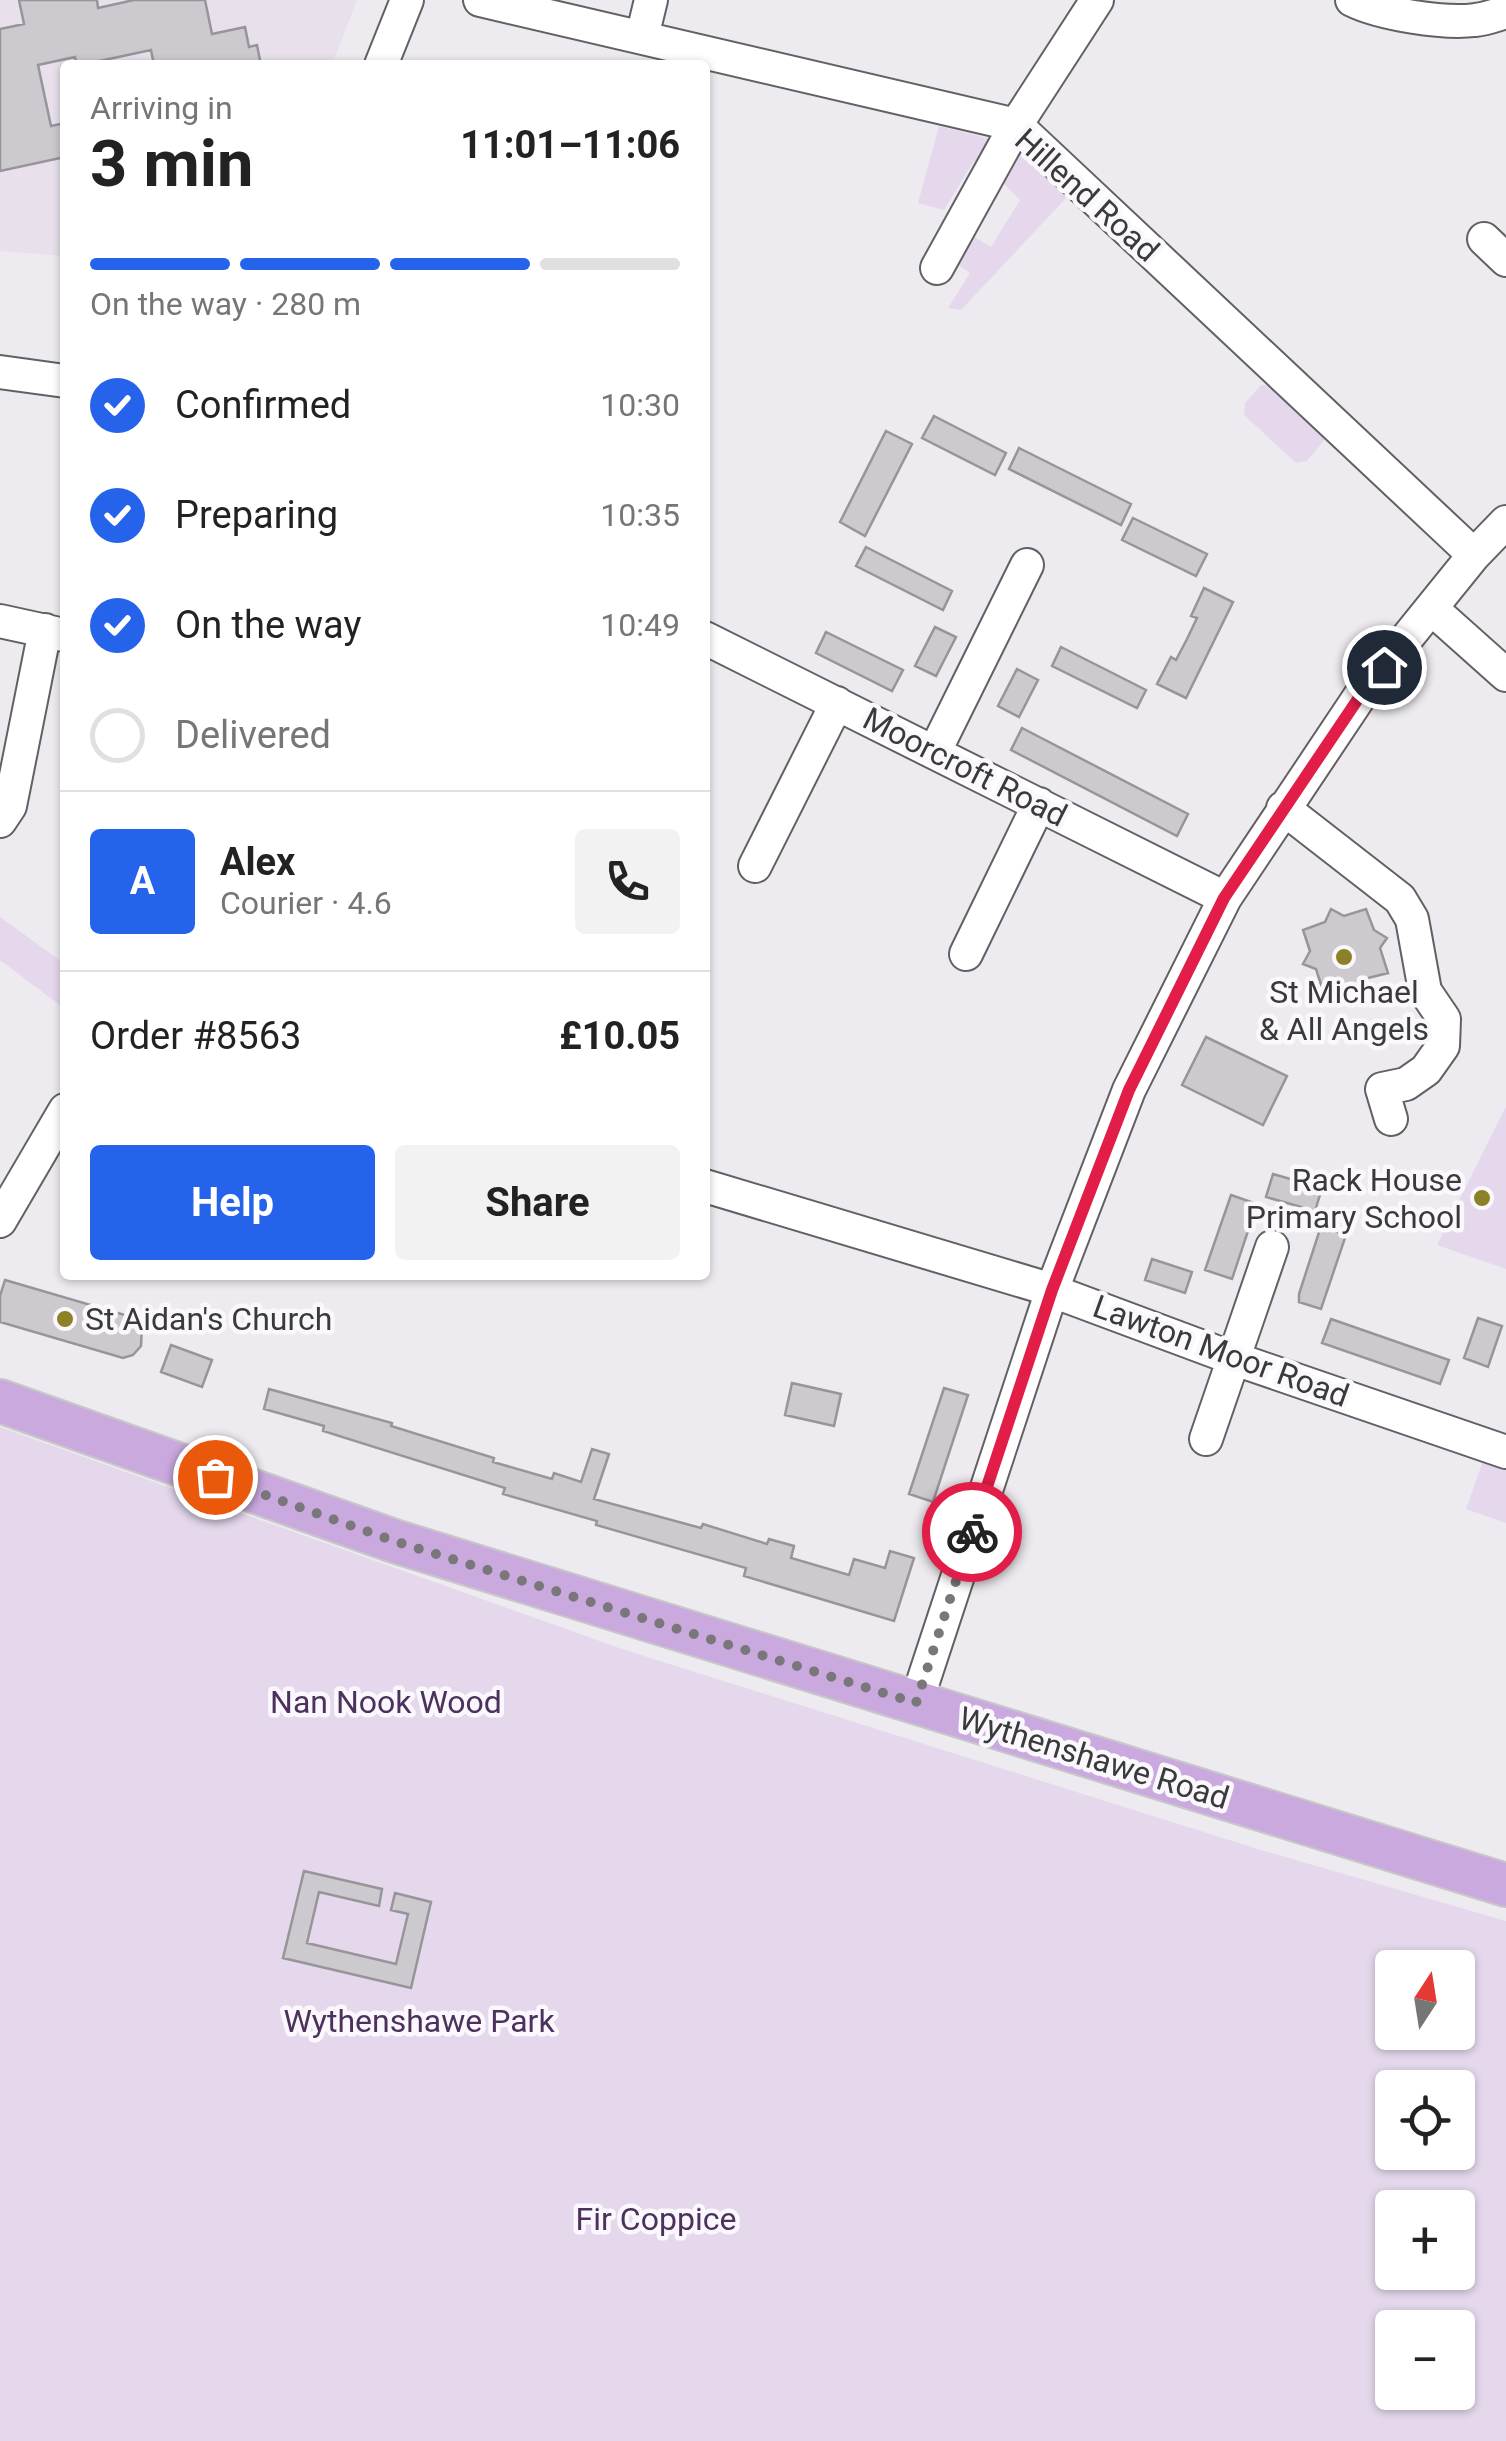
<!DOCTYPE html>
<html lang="en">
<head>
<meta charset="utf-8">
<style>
  body { margin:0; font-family:Roboto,sans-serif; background:#f2f2f2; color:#222; height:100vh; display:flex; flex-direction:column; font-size:38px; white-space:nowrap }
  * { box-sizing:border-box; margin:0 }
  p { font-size:32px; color:#767676 }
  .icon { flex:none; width:55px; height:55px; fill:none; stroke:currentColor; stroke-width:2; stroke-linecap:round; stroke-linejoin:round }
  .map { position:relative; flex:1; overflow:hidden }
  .drawer { position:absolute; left:60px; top:60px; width:650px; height:1220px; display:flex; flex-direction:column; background:#fff; border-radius:10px; box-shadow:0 2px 8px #0004 }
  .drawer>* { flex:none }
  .needle { width:65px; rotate:12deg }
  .tools { position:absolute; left:1375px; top:1950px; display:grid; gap:20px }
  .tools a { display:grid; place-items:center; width:100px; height:100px; border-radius:10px; background:#fff; box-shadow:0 2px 8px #0004; font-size:50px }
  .pin { position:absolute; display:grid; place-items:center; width:85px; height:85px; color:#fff; margin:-42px; border:5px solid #fff; border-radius:50%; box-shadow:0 2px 10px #0007 }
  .courier { position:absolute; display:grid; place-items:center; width:100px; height:100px; margin:-50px; border:8px solid #e11d48; border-radius:50%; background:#fff; color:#222; box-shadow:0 2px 12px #0007 }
  .summary em { font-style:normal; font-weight:700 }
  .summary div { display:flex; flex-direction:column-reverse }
  .summary { display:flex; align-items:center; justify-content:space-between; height:170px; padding:0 30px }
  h1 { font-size:65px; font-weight:700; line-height:75px }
  .bar { display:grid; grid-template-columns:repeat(4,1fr); gap:15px 10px; align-content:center; height:120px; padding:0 30px }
  .bar i { height:12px; border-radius:8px; background:#e0e0e0 }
  .bar .selected { background:#2563eb }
  .bar p { grid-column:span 4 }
  .line { display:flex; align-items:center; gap:25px; padding:0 30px; border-top:2px solid #e0e0e0 }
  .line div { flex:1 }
  .round { display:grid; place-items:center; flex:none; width:105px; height:105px; border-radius:10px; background:#f2f2f2 }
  ol { padding:0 30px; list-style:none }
  li { display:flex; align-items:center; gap:30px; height:110px }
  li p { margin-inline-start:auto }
  li .icon { padding:10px; border-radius:50%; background:#2563eb; color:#fff; stroke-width:4 }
  li:last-child { color:#767676 }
  li i { width:55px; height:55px; border:5px solid #e0e0e0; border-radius:50% }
  .primary-button { display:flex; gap:20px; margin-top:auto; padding:20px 30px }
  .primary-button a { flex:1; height:115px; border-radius:10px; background:#2563eb; color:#fff; font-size:40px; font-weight:700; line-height:115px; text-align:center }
  .primary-button a+a { background:#f2f2f2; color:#222 }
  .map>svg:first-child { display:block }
  .built { fill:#e8e1ec }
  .green { fill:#e5d8ed; fill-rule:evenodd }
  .building { fill:#cdcacf; stroke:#979599; stroke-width:2.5 }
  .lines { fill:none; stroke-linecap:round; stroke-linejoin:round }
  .minor-casing { stroke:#636064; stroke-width:36 }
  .major-casing { stroke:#c8c8c8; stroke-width:46 }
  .minor { stroke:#fff; stroke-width:32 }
  .major { stroke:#caa9df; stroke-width:42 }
  .done { stroke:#79777a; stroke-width:10; stroke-dasharray:0 18 }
  .route { stroke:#e11d48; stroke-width:12 }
  .poi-dot { fill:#8d8128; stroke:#faf8fc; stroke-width:4 }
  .labels { text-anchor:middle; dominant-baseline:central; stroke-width:9; stroke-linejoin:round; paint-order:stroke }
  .street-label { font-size:32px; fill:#3a393b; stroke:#faf8fc }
  .poi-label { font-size:32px; fill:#3a393b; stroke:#faf8fc }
  .park-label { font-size:32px; fill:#4c315c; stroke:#faf8fc }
</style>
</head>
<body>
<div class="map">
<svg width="1506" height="2441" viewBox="0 0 1506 2441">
  <rect width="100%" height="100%" fill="#edebef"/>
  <!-- built -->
  <path class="built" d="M0 0H357L332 65H65V256L0 251Z"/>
  <!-- green -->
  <path class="green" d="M939 126 1003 142 990 165 974 161 944 210 918 203Z
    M1019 153H1023L1067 192 1068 196 961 310 948 308 970 273 955 263 971 235 991 247 1020 200 1002 182Z
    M1261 385H1269L1327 437 1307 461 1296 463 1244 415 1245 403Z
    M0 917 65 964V1009L0 960Z
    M1506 1106V1269L1437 1245Z
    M0 1427 622 1649 1261 1850 1506 1921V2441H0ZM1392 1968H1458V2032H1392ZM1392 2088H1458V2152H1392ZM1392 2208H1458V2272H1392ZM1392 2328H1458V2392H1392Z
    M1484 1458 1506 1465V1523L1466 1509Z"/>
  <!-- building -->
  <path class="building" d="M19 0H97L98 8 134 0H205L212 34 245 27 249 47 257 45 261 65H154L151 50 81 65H77L75 57 38 65 51 126 65 123V157L0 171V29L24 24Z
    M934 416 1006 453 995 475 922 438Z
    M886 431 912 444 865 536 840 522Z
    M1019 448 1131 504 1121 525 1009 469Z
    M1133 518 1207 554 1196 576 1122 540Z
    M866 547 952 591 943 610 856 566Z
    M1204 588 1233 602 1186 698 1157 684 1171 657 1176 660 1187 639 1197 618 1191 616Z
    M935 627 956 637 936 676 915 666Z
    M826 632 903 670 892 691 816 653Z
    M1061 647 1146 690 1137 708 1052 666Z
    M1017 669 1038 680 1019 717 998 706Z
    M1022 728 1188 814 1177 836 1011 750Z
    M1331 909 1344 916 1366 909 1374 930 1387 938 1380 948 1388 973 1364 979 1359 991 1345 987 1324 994 1316 969 1303 964 1310 951 1303 930 1325 922Z
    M1206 1037 1287 1076 1263 1125 1182 1085Z
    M1273 1174 1322 1188 1315 1211 1266 1197Z
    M1231 1195 1257 1204 1232 1279 1205 1270Z
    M1321 1226 1346 1235 1321 1309 1299 1302V1294Z
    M1152 1259 1192 1272 1185 1293 1145 1280Z
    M5 1280 132 1317 142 1326 141 1346 133 1355 123 1358 0 1322V1296Z
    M1478 1318 1502 1326 1488 1367 1464 1358Z
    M1331 1319 1449 1360 1440 1384 1322 1343Z
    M171 1345 212 1360 202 1387 161 1372Z
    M792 1383 841 1394 834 1426 785 1415Z
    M944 1388 968 1395 933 1502 909 1494Z
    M269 1389 392 1423 391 1426 494 1458 493 1462 552 1479 554 1473 581 1482 592 1449 609 1454 594 1499 701 1528 703 1524 767 1544 769 1539 794 1546 791 1558 849 1575 854 1559 885 1568 890 1551 914 1558 894 1621 744 1576 746 1568 596 1525 597 1521 503 1494 505 1488 323 1431 324 1426 264 1409Z
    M304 1871 382 1889 379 1906 319 1892 307 1943 396 1964 408 1914 391 1910 395 1893 431 1902 411 1988 283 1958Z"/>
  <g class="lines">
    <defs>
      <path id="minor" d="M480 0 1016 125 1474 555
        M1352 0C1380 14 1444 24 1475 20 1486 19 1496 15 1506 12
        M642 37 651 0
        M381 65 407 0
        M1484 239 1506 260
        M937 268 1016 125 1097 0
        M0 372 65 381
        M1432 609 1506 675
        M0 621 64 635
        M705 638 1225 898
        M935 751 1027 565
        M1283 808 1400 899 1412 919 1425 991 1444 1019 1443 1046 1426 1070 1406 1084 1382 1089 1391 1119
        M0 821 10 806 45 630
        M755 866 837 703
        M966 954 1039 804
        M705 1186 1039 1286 1235 1359 1506 1452
        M0 1221 65 1110
        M1206 1439 1272 1247
        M916 1703 1052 1290 1129 1090 1225 898 1360 696 1474 555 1506 522"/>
      <path id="major" d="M0 1401 394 1541 1506 1885"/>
    </defs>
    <!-- minor casing -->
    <use href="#minor" class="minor-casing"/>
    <!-- major casing -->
    <use href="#major" class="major-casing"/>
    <!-- minor -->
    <use href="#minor" class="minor"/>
    <!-- major -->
    <use href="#major" class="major"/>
  </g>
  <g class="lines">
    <!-- done -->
    <path class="done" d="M215 1477 394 1541 916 1703 972 1532"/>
    <!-- route -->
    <path class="route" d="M972 1532 1052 1290 1129 1090 1224 898 1360 696 1384 667"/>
  </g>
  <!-- markers -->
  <g class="poi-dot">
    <circle cx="1344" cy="957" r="10"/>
    <circle cx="1482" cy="1198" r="10"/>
    <circle cx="65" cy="1319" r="10"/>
  </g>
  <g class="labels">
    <!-- street labels -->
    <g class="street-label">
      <text transform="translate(1087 195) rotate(42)">Hillend Road</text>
      <text transform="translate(965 767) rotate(27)">Moorcroft Road</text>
      <text transform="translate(1221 1351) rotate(20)">Lawton Moor Road</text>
      <text transform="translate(1094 1758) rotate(17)">Wythenshawe Road</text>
    </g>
    <!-- poi labels -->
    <g class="poi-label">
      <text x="1344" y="992">St Michael<tspan x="1344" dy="37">&amp; All Angels</tspan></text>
      <text x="1462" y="1180" text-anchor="end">Rack House<tspan x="1462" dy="37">Primary School</tspan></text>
      <text x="85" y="1319" text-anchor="start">St Aidan's Church</text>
    </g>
    <!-- park labels -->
    <g class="park-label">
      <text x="386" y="1702">Nan Nook Wood</text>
      <text x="419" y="2021">Wythenshawe Park</text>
      <text x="656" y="2219">Fir Coppice</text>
    </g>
  </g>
</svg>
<div class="tools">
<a><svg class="needle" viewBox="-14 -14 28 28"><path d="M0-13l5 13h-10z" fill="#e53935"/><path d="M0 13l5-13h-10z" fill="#767676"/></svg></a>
<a><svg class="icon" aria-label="locate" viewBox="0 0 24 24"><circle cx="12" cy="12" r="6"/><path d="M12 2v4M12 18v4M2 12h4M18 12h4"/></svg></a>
<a>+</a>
<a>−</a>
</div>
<div class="pin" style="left:215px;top:1477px;background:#ea580c"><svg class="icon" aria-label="bag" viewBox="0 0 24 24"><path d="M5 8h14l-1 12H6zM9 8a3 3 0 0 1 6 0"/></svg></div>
<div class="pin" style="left:1384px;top:667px;background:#1f2937"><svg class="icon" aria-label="home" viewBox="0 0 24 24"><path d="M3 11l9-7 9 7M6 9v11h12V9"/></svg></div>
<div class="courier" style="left:972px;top:1532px"><svg class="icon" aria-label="bike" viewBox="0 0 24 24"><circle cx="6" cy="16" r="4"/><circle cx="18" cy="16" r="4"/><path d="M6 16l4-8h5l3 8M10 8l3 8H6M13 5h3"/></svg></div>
<section class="drawer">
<div class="summary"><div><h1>3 min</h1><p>Arriving in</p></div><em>11:01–11:06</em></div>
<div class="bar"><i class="selected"></i><i class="selected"></i><i class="selected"></i><i></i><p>On the way · 280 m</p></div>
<ol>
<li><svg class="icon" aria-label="check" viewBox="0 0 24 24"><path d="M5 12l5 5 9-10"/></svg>Confirmed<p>10:30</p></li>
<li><svg class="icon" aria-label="check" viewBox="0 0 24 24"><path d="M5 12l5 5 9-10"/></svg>Preparing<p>10:35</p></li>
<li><svg class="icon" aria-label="check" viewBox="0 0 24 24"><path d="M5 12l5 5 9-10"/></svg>On the way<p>10:49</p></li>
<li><i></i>Delivered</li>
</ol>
<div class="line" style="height:180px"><b class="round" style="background:#2563eb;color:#fff">A</b><div><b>Alex</b><p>Courier · 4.6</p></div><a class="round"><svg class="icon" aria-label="phone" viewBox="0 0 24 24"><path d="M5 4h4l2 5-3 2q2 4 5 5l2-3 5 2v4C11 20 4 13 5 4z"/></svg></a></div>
<div class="line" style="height:130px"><div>Order #8563</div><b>£10.05</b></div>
<div class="primary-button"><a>Help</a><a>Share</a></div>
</section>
</div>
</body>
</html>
